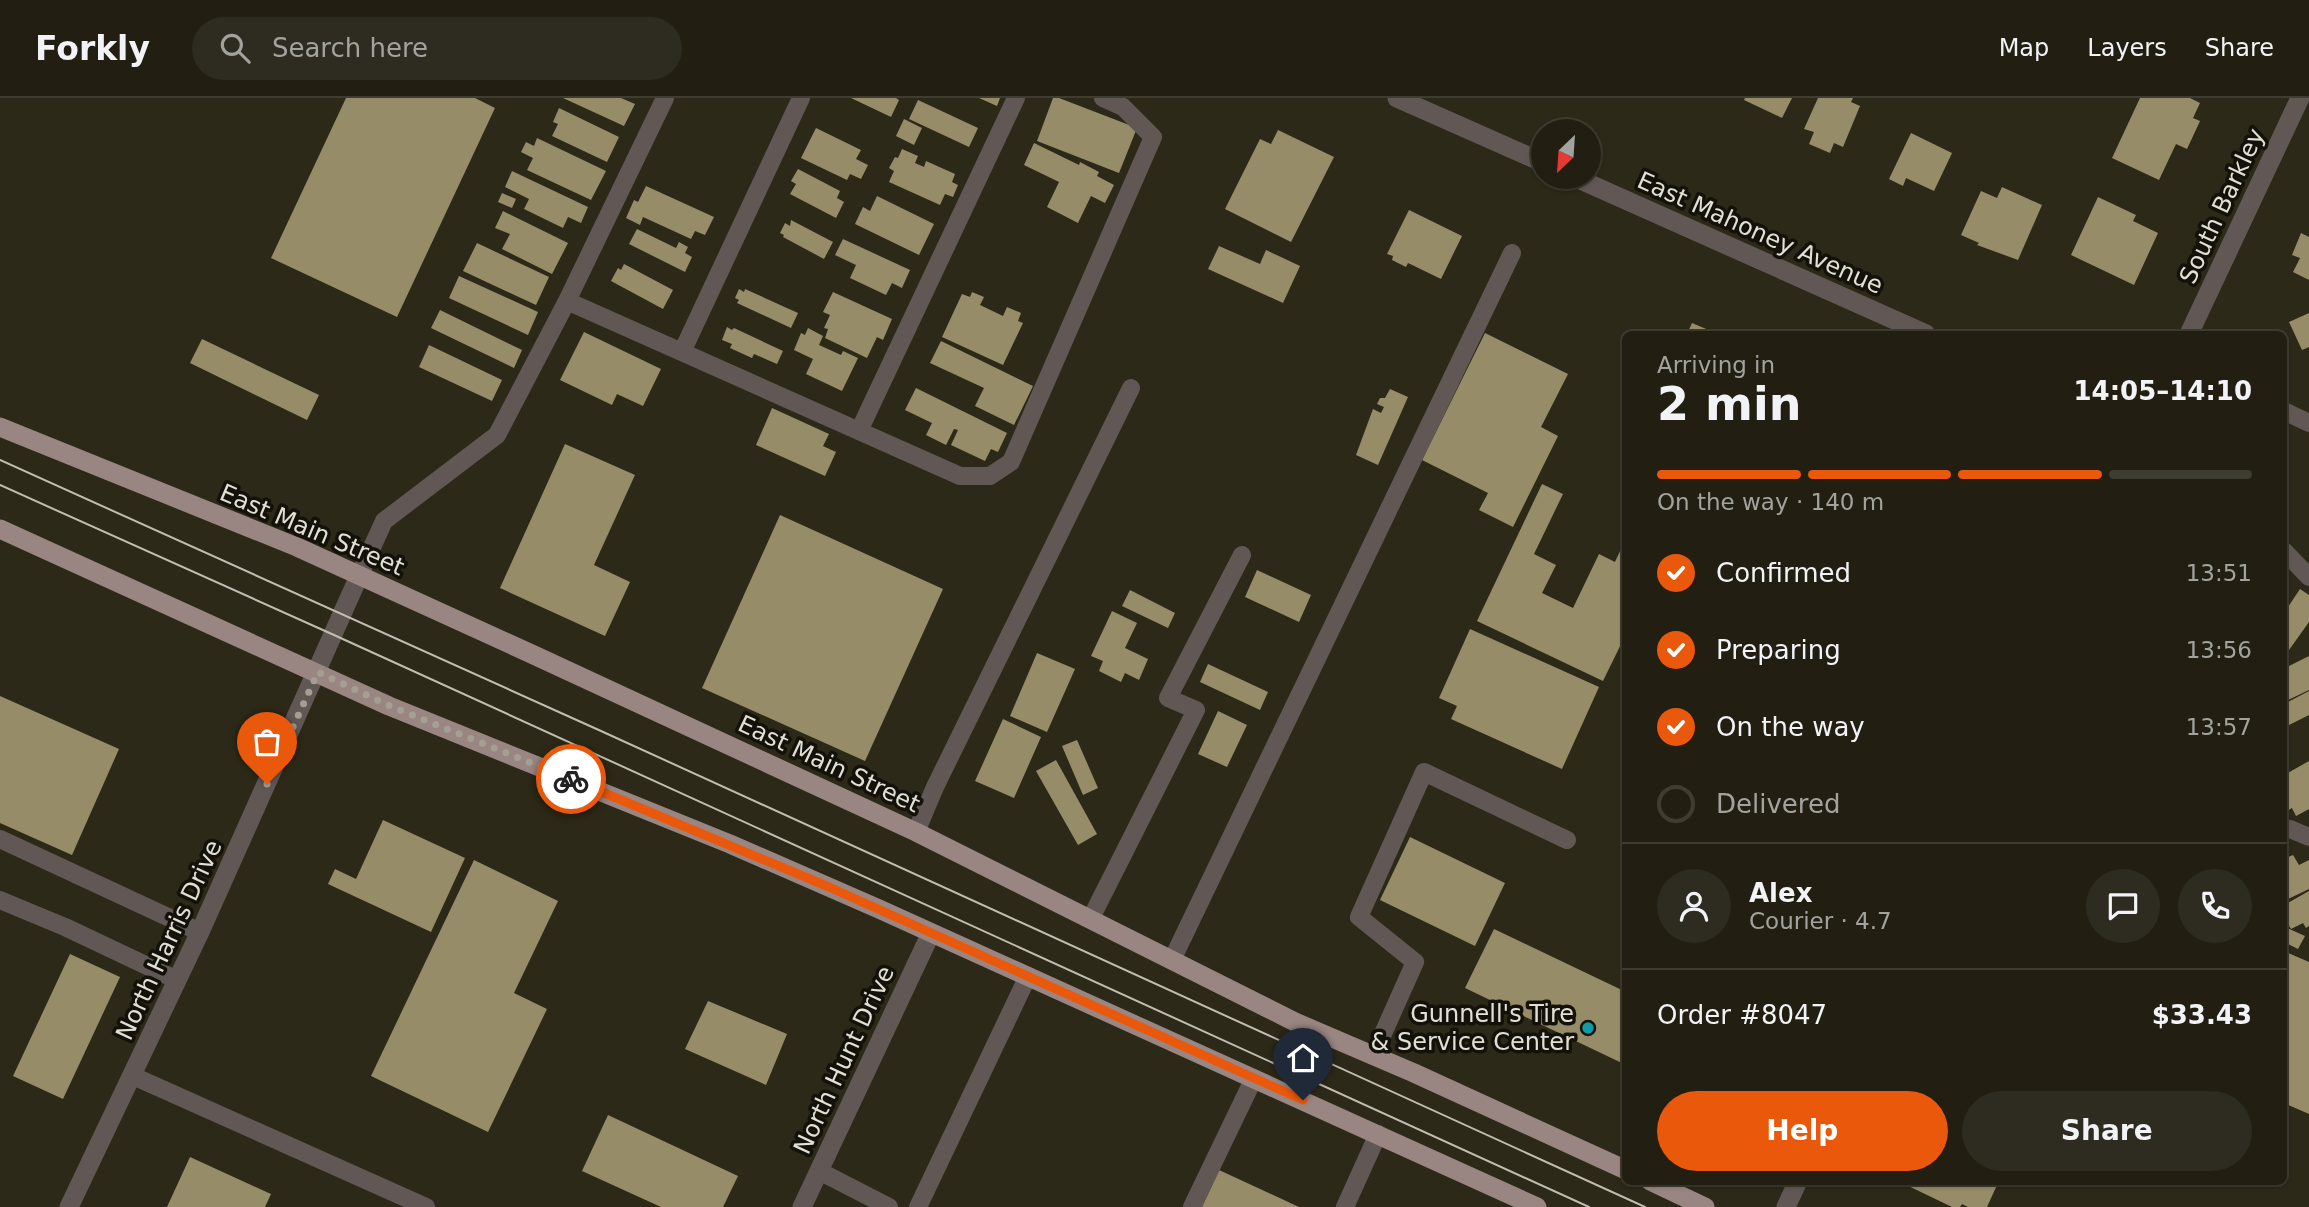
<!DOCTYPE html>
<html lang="en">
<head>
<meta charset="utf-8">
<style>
  body { margin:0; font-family:"DejaVu Sans",sans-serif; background:#2e2c20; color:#f1f3f6; height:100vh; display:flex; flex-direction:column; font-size:26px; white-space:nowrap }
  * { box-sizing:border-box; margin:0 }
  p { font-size:23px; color:#a2a29f }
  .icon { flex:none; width:38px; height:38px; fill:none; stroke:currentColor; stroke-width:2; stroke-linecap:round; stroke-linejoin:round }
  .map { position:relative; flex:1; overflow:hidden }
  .details { position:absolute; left:1622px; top:233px; width:665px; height:854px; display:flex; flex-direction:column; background:#221f12; border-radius:10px; box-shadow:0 2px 5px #0004,0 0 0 2px #3f3d32 }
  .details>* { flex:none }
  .needle { width:46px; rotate:205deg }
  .tools { position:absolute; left:1531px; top:21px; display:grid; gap:14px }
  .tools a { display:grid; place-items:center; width:70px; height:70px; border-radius:50%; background:#221f12; box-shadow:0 2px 5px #0004,0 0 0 2px #3f3d32; font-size:35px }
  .pin { position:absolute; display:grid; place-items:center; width:60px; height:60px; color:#fff; margin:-72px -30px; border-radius:50% 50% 50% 0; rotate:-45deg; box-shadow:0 0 7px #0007 }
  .pin .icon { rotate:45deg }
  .courier { position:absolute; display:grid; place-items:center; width:70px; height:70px; margin:-35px; border:5px solid #ea580c; border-radius:50%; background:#fff; color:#222; box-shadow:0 2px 9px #0007 }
  .headline em { font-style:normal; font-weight:600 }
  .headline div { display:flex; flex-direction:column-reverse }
  .headline { display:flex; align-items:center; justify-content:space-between; height:119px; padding:0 35px }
  h1 { font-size:46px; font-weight:600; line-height:52px }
  .bar { display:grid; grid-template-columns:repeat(4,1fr); gap:10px 7px; align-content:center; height:84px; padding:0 35px }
  .bar i { height:9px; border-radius:5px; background:#3f3d32 }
  .bar .current { background:#ea580c }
  .bar p { grid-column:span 4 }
  .line { display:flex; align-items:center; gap:18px; padding:0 35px; border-top:2px solid #3f3d32 }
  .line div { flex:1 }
  .round { display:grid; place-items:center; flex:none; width:74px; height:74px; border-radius:37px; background:#2e2c20 }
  ol { padding:0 35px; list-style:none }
  li { display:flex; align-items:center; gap:21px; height:77px }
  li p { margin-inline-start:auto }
  li .icon { padding:7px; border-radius:50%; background:#ea580c; color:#fff; stroke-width:4 }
  li:last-child { color:#a2a29f }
  li i { width:38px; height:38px; border:4px solid #3f3d32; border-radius:50% }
  .action { display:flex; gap:14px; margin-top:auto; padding:14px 35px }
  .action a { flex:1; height:80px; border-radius:42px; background:#ea580c; color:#fff; font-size:28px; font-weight:600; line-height:80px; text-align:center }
  .action a+a { background:#2e2c20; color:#f1f3f6 }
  header { display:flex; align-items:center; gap:42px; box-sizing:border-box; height:98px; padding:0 35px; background:#221f12; border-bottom:2px solid #3f3d32 }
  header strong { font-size:33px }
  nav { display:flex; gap:38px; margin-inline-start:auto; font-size:24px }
  .search { width:490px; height:63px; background:#2e2c20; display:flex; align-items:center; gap:18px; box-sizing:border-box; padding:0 24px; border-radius:38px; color:#a2a29f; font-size:26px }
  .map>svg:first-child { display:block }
  .building { fill:#968d68 }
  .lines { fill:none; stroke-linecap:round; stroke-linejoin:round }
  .service { stroke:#615856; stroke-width:18 }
  .minor { stroke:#615856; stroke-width:19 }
  .primary { stroke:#998682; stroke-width:19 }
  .tram { stroke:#c0beb2; stroke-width:2 }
  .done { stroke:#a3a093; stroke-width:7; stroke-dasharray:0 12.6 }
  .route { stroke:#ea580c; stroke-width:9 }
  .culture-dot { fill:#0f9aa8; stroke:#13110a; stroke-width:2.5 }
  .labels { text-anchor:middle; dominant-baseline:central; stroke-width:7; stroke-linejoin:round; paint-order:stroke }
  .street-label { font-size:24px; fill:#e2e0d5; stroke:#13110a }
  .poi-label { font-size:24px; fill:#e2e0d5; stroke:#13110a; text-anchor:end }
</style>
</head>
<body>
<header>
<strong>Forkly</strong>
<div class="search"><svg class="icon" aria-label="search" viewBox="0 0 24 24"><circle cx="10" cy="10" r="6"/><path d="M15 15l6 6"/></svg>Search here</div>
<nav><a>Map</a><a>Layers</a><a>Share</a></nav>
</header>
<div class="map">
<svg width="2309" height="1109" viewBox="0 0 2309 1109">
  <rect width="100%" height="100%" fill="#2d2918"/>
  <!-- building -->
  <path class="building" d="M346 0H475L495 10 397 219 271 160Z
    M563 0H621L635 6 624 28Z
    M851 0H896L899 2 891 19Z
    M979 0H1000L997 8Z
    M1053 0H1059L1137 30 1119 75 1037 43Z
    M1745 0H1792L1782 20 1744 2Z
    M1818 0H1853L1851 4 1860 8 1843 49 1834 45 1830 55 1809 46 1814 34 1804 31Z
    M2140 0H2190L2200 5 2193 20 2200 23 2187 51 2176 46 2159 82 2112 60Z
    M918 2 978 30 969 49 909 21Z
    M559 10 619 39 607 64 552 38 558 26 553 24Z
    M904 21 922 30 914 47 896 38Z
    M816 30 861 52 856 61 868 67 861 81 850 76 847 82 801 60Z
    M1278 32 1334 59 1291 144 1225 111 1260 41 1271 46Z
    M1911 35 1952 55 1934 93 1906 80 1903 88 1889 81Z
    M537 40 606 73 591 102 527 72 533 60 521 54 526 44 534 48Z
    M1034 45 1079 67 1080 64 1099 74 1097 78 1114 87 1105 105 1091 98 1078 125 1047 109 1059 84 1024 67Z
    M902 51 918 58 915 65 924 69 926 63 955 76 952 84 958 87 953 99 945 96 940 107 889 84 894 73 889 70 895 59 898 60Z
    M798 71 840 93 837 100 844 104 836 120 790 96 796 86 791 83Z
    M512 73 588 109 581 125 568 119 563 130 524 111 529 101 505 89Z
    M646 88 714 119 705 137 695 133 691 141 643 119 640 127 626 120 634 102 638 104Z
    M2002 89 2042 107 2018 162 1977 147 1979 145 1961 137 1981 93 1997 100Z
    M502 95 516 101 512 110 498 104Z
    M877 98 934 126 919 157 855 126 863 109 870 113Z
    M2098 99 2136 117 2133 123 2158 135 2134 187 2071 157Z
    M1409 112 1462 138 1441 181 1408 165 1406 169 1392 162 1393 158 1387 156Z
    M503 113 568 145 552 176 502 151 510 136 495 130Z
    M791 122 833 144 824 161 783 139 784 137 780 135 785 125 790 128Z
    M637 131 676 150 679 144 688 149 685 155 692 159 685 174 629 146Z
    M2301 135 2309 139V182L2293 174 2300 160 2292 157Z
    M843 141 910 172 902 190 892 185 886 197 850 180 856 167 835 157Z
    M477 145 549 179 536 207 463 173Z
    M1219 148 1260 166 1266 152 1300 168 1283 205 1208 171Z
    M624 166 673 192 663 211 611 183 618 170 621 172Z
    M459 178 538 214 528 237 449 200Z
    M739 191 744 194 745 191 798 215 791 230 737 205 739 202 735 200Z
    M833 194 892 221 883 242 877 239 867 260 825 240 828 231 824 230 830 217 823 214Z
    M972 194 984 199 980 207 1003 218 1007 209 1021 215 1018 223 1023 225 1003 267 942 239 962 196 970 199Z
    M440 212 522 252 514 270 431 230Z
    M2309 215V249L2302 252 2289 224Z
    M1692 225 1718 236H1687Z
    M727 229 732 232 734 230 783 253 777 266 754 256 752 260 730 250 732 246 722 242Z
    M808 230 823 238 819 247 841 257 843 253 858 260 842 293 806 276 813 261 794 252 801 235 805 237Z
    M584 234 661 271 643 308 617 296 612 307 560 282Z
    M1485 235 1568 276 1541 329 1558 338 1513 429 1479 412 1488 395 1422 362Z
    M202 241 319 297 307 322 190 265Z
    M941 243 1033 288 1014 327 975 308 984 290 930 265Z
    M429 247 502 282 492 303 419 269Z
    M916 290 1007 335 998 354 991 351 985 363 951 347 958 332 954 331 946 347 926 337 932 325 905 312Z
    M1390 291 1408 299 1378 367 1356 357 1373 311 1381 315 1384 309 1377 306 1380 300H1385Z
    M772 310 829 336 823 348 836 354 825 378 756 347Z
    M565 346 635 377 594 467 630 484 605 538 500 490Z
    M1542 386 1563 396 1534 456 1556 467 1542 495 1573 510 1599 456 1615 464 1626 440V536L1603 583 1477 523Z
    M780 417 943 491 865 663 702 590Z
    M1257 472 1311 497 1299 524 1245 499Z
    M2300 491 2309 497V524L2289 552 2284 548V515Z
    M1130 492 1175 515 1168 530 1122 508Z
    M1112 513 1137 525 1125 550 1148 561 1139 582 1125 575 1121 584 1099 573 1103 563 1091 558Z
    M1470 531 1599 589 1562 671 1451 621 1457 608 1439 600Z
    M1037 555 1075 571 1047 634 1010 618Z
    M2309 558V592L2284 604V566L2287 569Z
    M1208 566 1268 594 1260 612 1200 584Z
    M2309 593V617L2287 628 2284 622V606Z
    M0 598 119 651 72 757 0 725Z
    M1218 613 1247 627 1227 669 1198 656Z
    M1003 621 1041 639 1014 700 975 683Z
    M1077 642 1098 690 1083 697 1062 648Z
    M1056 662 1097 736 1078 747 1036 673Z
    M2309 663V711L2296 718 2292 710 2284 715V677Z
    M383 722 465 760 431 834 328 786 335 771 356 781Z
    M1410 739 1505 785 1475 848 1380 802Z
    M2293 757 2299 767 2309 762V791L2284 803V761Z
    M474 762 558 803 514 895 547 911 488 1034 371 978Z
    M2309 793V828L2306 830 2303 825 2291 831 2286 823 2284 824V807Z
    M2285 829 2305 838 2298 851 2284 844Z
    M1494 831 1626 894V967L1465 890Z
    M2284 853 2309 864V1016L2284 1005Z
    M70 856 120 879 63 1001 13 978Z
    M708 903 787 936 766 987 685 951Z
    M608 1017 738 1078 723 1109H661L582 1073Z
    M190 1059 271 1096 265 1109H167Z
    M1219 1072 1299 1109H1202Z
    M1898 1083H1991L1997 1087 1987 1109H1968L1962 1106 1960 1109H1952Z"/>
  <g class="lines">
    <!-- service -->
    <path class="service" d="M567 203 960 378H990L1011 364 1153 39 1123 9 1103 0
      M682 254 801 0
      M2284 313 2309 325
      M859 333 1016 0
      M2284 453 2309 479
      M359 478 384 423 497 337 567 203 665 0
      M2284 731H2290L2309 739
      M916 734 935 689 1131 290
      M0 741 200 834
      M0 802 65 829 177 882
      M1091 820 1196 612 1168 600 1242 457
      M1172 862 1512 155
      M1373 958 1415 864 1359 819 1424 674 1567 742
      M133 978 426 1109
      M819 1073 889 1109
      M918 1109 1028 878
      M1192 1109 1254 980
      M1345 1109 1378 1036"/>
    <!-- minor -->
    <path class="minor" d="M1397 0 1544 65
      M1574 79 1926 236
      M2189 236 2300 0
      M69 1109 200 834 359 478
      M802 1109 931 835
      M1786 1109 1798 1083"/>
    <!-- primary -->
    <path class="primary" d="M0 329 297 449 536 558 916 734 1295 924 1414 975 1626 1072
      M0 431 389 608 730 746 879 811 1537 1109
      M1650 1083 1705 1109"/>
    <!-- tram -->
    <path class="tram" d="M0 362 601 633 1645 1109
      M0 387 334 537 1589 1109"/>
  </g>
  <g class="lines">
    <!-- done -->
    <path class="done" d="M267 686 318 574 390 608 571 681"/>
    <!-- route -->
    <path class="route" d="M571 681 829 789 1303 1002"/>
  </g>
  <!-- markers -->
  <circle class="culture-dot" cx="1588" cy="930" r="7"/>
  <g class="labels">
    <!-- street labels -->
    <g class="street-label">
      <text transform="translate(2222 108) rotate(-65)">South Barkley</text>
      <text transform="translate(1760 135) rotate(24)">East Mahoney Avenue</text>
      <text transform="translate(312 432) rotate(23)">East Main Street</text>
      <text transform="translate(829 666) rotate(25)">East Main Street</text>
      <text transform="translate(169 842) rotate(-65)">North Harris Drive</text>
      <text transform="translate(844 962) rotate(-65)">North Hunt Drive</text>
    </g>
    <!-- poi labels -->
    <g class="poi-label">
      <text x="1574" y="916">Gunnell's Tire<tspan x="1574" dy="28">&amp; Service Center</tspan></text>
    </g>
  </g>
</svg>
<div class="tools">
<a><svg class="needle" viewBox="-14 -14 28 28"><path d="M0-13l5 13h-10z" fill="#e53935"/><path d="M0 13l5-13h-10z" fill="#a2a29f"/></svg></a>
</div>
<div class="pin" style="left:267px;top:686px;background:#ea580c"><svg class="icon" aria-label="bag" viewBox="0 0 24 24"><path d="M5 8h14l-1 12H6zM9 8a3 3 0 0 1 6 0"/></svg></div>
<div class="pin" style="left:1303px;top:1002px;background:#1f2937"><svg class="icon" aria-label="home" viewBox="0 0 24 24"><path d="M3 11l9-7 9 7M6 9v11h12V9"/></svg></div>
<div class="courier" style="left:571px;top:681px"><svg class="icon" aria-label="bike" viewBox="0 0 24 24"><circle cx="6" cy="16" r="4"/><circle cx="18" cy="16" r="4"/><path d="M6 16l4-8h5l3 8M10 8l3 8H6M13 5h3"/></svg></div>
<section class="details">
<div class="headline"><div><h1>2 min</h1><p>Arriving in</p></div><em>14:05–14:10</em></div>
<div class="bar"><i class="current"></i><i class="current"></i><i class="current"></i><i></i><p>On the way · 140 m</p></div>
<ol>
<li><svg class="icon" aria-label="check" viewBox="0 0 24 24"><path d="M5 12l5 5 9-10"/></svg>Confirmed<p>13:51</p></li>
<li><svg class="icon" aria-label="check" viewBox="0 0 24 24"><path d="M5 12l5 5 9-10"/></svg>Preparing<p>13:56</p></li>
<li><svg class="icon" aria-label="check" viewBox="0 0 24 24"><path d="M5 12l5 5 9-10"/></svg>On the way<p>13:57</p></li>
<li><i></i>Delivered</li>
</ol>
<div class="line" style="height:126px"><a class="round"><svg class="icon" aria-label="person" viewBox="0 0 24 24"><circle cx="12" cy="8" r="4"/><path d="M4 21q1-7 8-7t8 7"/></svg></a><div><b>Alex</b><p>Courier · 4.7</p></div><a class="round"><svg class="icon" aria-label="chat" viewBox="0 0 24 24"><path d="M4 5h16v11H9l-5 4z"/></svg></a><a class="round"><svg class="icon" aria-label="phone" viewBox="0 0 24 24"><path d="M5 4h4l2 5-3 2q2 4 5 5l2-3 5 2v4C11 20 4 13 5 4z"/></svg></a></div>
<div class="line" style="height:91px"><div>Order #8047</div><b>$33.43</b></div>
<div class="action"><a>Help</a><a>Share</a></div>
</section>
</div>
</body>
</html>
